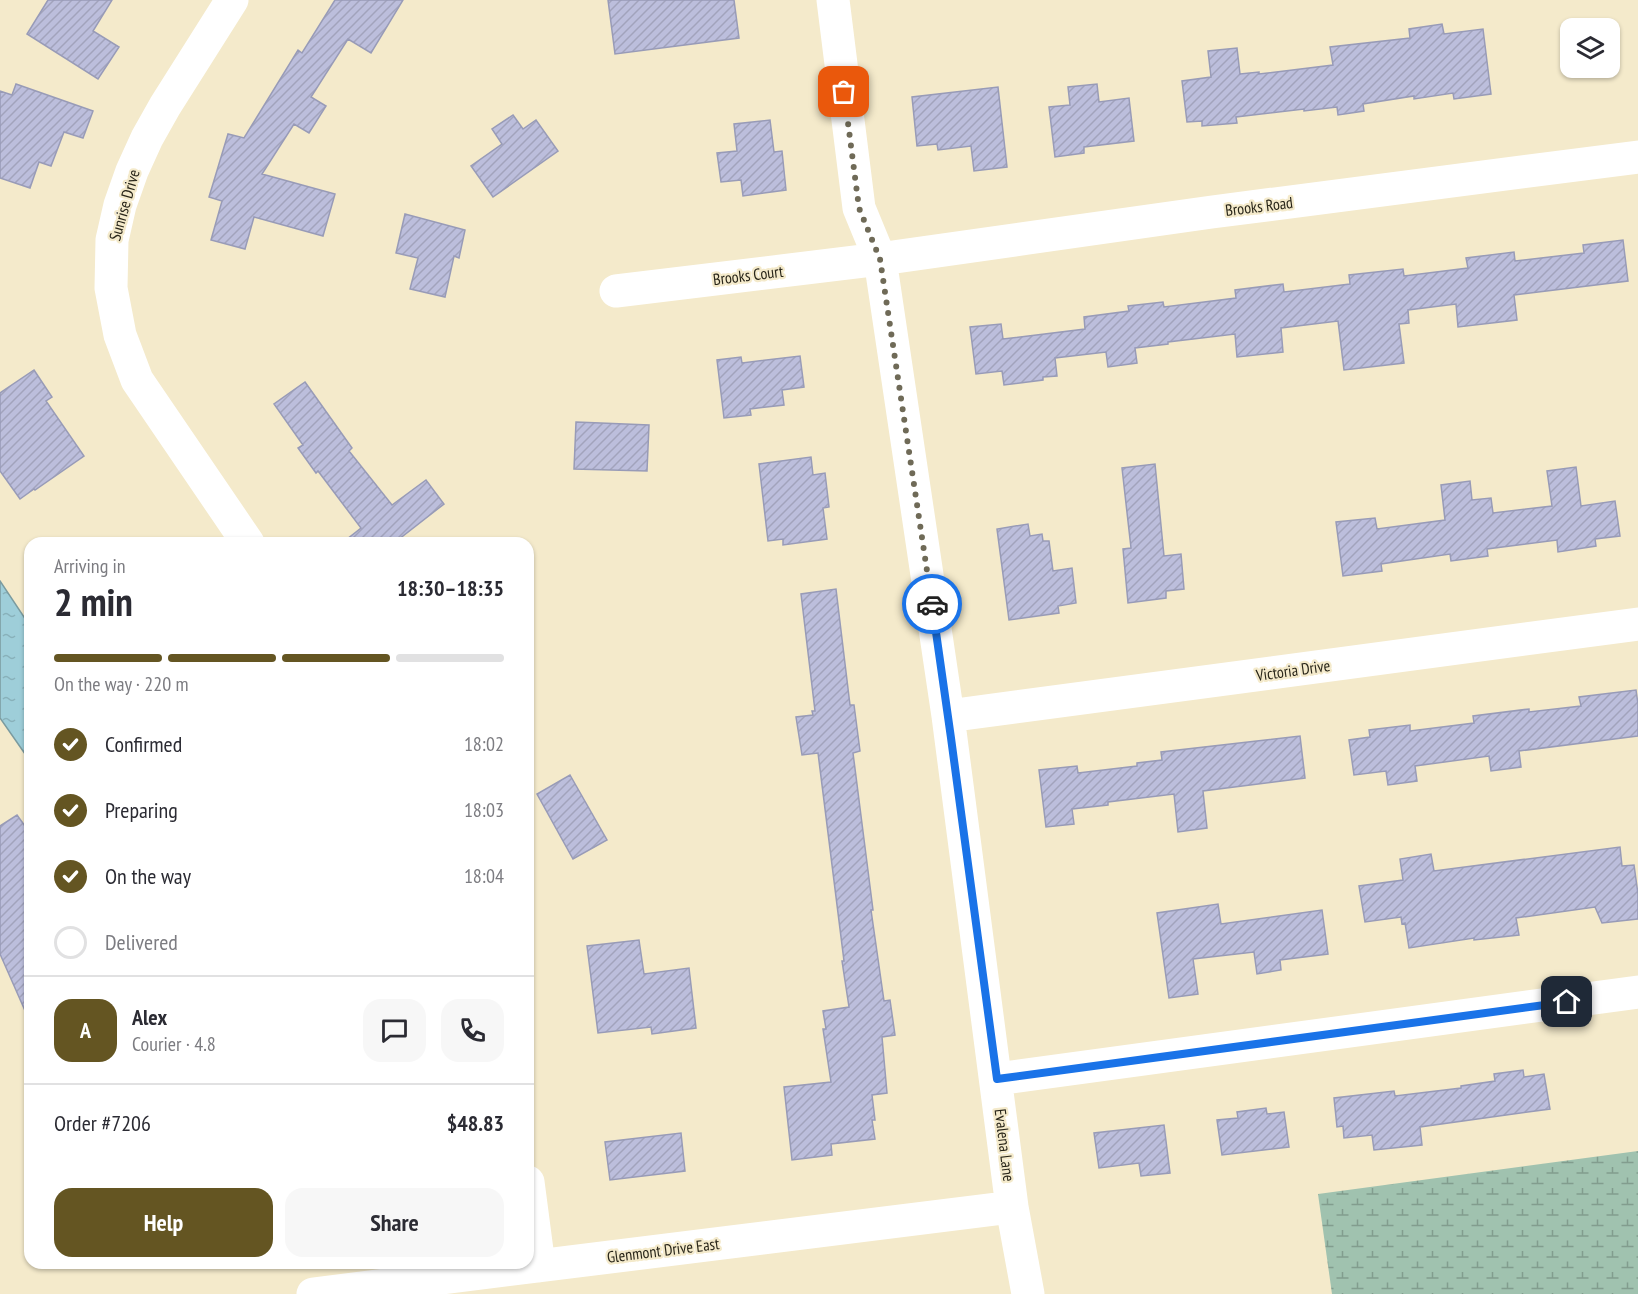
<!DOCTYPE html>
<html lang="en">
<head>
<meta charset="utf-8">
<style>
  body { margin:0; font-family:"PT Sans Narrow",sans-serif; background:#f7f7f7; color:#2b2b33; height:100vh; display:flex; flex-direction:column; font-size:22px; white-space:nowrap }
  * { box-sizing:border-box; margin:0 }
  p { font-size:20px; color:#7c7c81 }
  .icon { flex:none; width:33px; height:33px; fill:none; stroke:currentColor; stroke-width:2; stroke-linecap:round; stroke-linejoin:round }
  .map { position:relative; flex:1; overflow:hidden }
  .panel { position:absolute; left:24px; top:537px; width:510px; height:732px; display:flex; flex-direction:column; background:#fff; border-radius:18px; box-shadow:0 2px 4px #0004 }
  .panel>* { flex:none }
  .tools { position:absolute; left:1560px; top:18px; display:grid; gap:12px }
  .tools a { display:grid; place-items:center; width:60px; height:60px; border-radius:12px; background:#fff; box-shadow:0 2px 4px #0004; font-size:30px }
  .pin { position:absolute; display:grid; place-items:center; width:51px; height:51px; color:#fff; margin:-26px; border-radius:12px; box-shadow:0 3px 9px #0006 }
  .courier { position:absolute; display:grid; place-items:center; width:60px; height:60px; margin:-30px; border:4px solid #1a73e8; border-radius:50%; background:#fff; color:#222; box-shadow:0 2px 8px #0007 }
  .overview em { font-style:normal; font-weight:600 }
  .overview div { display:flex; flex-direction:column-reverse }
  .overview { display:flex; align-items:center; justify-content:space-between; height:102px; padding:0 30px }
  h1 { font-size:39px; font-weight:600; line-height:45px }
  .bar { display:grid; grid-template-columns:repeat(4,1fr); gap:9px 6px; align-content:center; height:72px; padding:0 30px }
  .bar i { height:8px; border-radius:4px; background:#e1e1e2 }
  .bar .current { background:#645522 }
  .bar p { grid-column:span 4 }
  .line { display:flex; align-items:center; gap:15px; padding:0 30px; border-top:2px solid #e1e1e2 }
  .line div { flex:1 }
  .round { display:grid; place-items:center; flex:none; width:63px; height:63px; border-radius:18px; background:#f7f7f7 }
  ol { padding:0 30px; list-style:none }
  li { display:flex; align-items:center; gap:18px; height:66px }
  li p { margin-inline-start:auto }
  li .icon { padding:6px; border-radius:50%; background:#645522; color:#fff; stroke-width:4 }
  li:last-child { color:#7c7c81 }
  li i { width:33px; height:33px; border:3px solid #e1e1e2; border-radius:50% }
  .action { display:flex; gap:12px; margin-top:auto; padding:12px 30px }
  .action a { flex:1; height:69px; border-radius:18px; background:#645522; color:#fff; font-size:24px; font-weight:600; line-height:69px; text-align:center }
  .action a+a { background:#f7f7f7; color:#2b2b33 }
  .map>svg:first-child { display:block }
  .wetland { fill:url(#wetland-marsh) }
  .water { fill:url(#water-ripples); stroke:#7b9b9f; stroke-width:1.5 }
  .building { fill:url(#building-hatch); stroke:#989bb7; stroke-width:1.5 }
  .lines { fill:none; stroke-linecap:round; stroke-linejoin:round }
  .street { stroke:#fff; stroke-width:33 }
  .done { stroke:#6f6a57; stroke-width:6; stroke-dasharray:0 10.8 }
  .route { stroke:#1a73e8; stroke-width:8 }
  .labels { text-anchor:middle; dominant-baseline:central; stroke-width:4.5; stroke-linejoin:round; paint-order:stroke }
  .street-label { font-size:16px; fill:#282519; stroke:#f4eacb }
</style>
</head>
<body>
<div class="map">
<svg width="1638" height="1294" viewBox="0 0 1638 1294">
  <defs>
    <pattern id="wetland-marsh" width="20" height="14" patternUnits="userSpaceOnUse" patternTransform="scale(1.5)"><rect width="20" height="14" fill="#a0c2af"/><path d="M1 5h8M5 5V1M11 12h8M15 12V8" fill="none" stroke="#829d8e"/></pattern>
    <pattern id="water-ripples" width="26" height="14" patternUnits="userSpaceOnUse" patternTransform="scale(1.5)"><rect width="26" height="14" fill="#9eced9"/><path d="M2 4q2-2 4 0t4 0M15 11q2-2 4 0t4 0" fill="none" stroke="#88b1ba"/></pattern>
    <pattern id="building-hatch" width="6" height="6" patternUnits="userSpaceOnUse" patternTransform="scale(1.5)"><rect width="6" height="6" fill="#bcbedc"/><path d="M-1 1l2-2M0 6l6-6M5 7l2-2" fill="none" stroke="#a2a3bc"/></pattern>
  </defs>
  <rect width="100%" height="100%" fill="#f4eacb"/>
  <!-- wetland -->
  <path class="wetland" d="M1638 1151V1294H1332L1318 1194Z"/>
  <!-- water -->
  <path class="water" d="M0 581 30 626V761L0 718Z"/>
  <!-- building -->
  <path class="building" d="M48 0H112L93 31 119 47 98 79 27 34Z
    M335 0H403L371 53 348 39 311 97 326 106 309 133 294 124 262 174 335 194 323 236 254 217 245 249 211 240 222 201 209 197 228 134 244 138 298 50 302 53Z
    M608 0H734L739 38 615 54Z
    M1442 24 1444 34 1483 29 1491 94 1454 99 1453 93 1414 99V96L1363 104 1364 111 1338 115 1337 107 1304 111V109L1236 117 1237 123 1202 126V121L1187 122 1182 81 1211 77 1208 51 1237 48 1240 74 1259 72V74L1333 65 1330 47 1410 38 1409 29Z
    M16 84 93 111 83 138 64 132 51 166 39 162 30 188 0 178V91L12 95Z
    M1097 84 1099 102 1129 98 1134 141 1084 147V153L1055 157 1049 107 1070 105 1068 87Z
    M998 87 1007 167 974 171 971 146 938 150 937 144 917 146 912 97Z
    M513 115 523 129 536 120 558 151 493 197 471 166 502 144 492 129Z
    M770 120 774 152 782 151 786 190 743 196 741 180 721 182 717 153 737 151 734 124Z
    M405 214 465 230 459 258 454 256 445 297 410 289 418 258 396 253Z
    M1623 240 1628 281 1514 295 1517 320 1458 327 1456 304 1408 310 1409 323 1399 324 1404 363 1344 370 1338 321 1281 328 1283 352 1237 357 1235 334 1168 342V344L1135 348 1137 363 1108 367 1106 352 1055 358 1057 376 1043 377V380L1004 385 1002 371 976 374 970 327 1001 324 1003 339 1085 329 1084 317 1129 311 1128 306 1163 302 1164 307 1236 298 1235 290 1283 284 1284 292 1350 284 1349 275 1403 269 1404 276 1468 268 1466 258 1514 252 1515 261 1584 253 1583 245Z
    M800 356 804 387 782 390 784 405 750 409 751 415 724 418 717 360 741 357 742 363Z
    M34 370 52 397 46 401 84 456 35 490 34 489 20 499 0 471V393Z
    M305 382 352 448 349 451 392 505 426 480 444 504 394 543H342L361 528 318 471 316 473 298 448 303 445 274 404Z
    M576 422 649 425 647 471 574 469Z
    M811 457 813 475 825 473 829 507 823 508 827 539 783 545V539L768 541 759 464Z
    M1155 464 1164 556 1181 554 1184 589 1166 591V598L1128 603 1123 549 1131 548 1122 468Z
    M1576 467 1581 506 1615 501 1620 536 1595 539 1596 546 1558 552 1557 540 1487 549 1488 556 1451 561 1450 554 1381 564 1382 571 1343 576 1336 522 1375 518 1377 529 1445 520 1441 485 1470 481 1472 500 1491 498 1493 513 1552 506 1547 471Z
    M1028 524 1030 536 1042 534 1043 541H1049L1053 571 1072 568 1076 603 1058 606 1059 613 1009 620 997 529Z
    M836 589 850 705H854L860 751 853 753 873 910H871L884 1001 890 1000 895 1035 882 1037 887 1093 872 1095 875 1120H872L875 1139 831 1144 832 1155 792 1160 784 1087 831 1082 823 1029H826L823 1011 849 1007 842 961H844L818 753 802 755 796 717 813 715 812 711H815L801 594Z
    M1636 690 1638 704V736L1519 751 1521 767 1491 771 1489 756 1415 766 1417 781 1388 785 1386 771 1354 775 1349 740 1370 737 1369 730 1410 725V731L1474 723 1473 716 1529 709V712L1581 706 1579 697Z
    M1300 736 1305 778 1203 791 1207 828 1178 832 1174 794 1108 802V805L1072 809 1074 824 1046 827 1039 770 1077 766 1078 773 1137 766V763L1162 760 1161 752Z
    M570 775 607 840 573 859 537 794Z
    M17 815 30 833V1022L0 954V826Z
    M1620 847 1622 866 1634 865 1638 894V919L1602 923 1595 907 1516 918 1519 935 1474 940V938L1409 948 1405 923 1402 924 1401 917 1365 922 1359 886 1403 880 1400 859 1431 854 1434 871Z
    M1218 904 1221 924 1322 910 1328 954 1280 960 1281 970 1257 974 1254 952 1193 959 1198 994 1169 998 1157 913Z
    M639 940 644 974 689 968 696 1028 652 1034 651 1027 598 1033 587 946Z
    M1523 1070 1524 1077 1544 1074 1550 1109 1420 1127 1422 1145 1374 1150 1372 1135 1344 1138 1343 1126 1337 1127 1334 1098 1394 1091 1395 1096 1461 1088V1086L1495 1081 1494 1074Z
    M1266 1108 1267 1114 1284 1112 1289 1147 1222 1155 1217 1120 1238 1118 1237 1112Z
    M1164 1125 1170 1173 1141 1176 1139 1163 1099 1168 1094 1133Z
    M681 1133 685 1171 610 1180 605 1142Z"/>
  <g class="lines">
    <!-- street -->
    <path class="street" d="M232 0 165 106 147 138 132 171 120 205 112 240 111 288 120 335 137 380 248 543
      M833 0 859 208 880 259 948 716 1012 1207 1028 1294
      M616 291 880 259 1212 212 1638 157
      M948 716 1638 624
      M997 1079 1638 992
      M528 1182 539 1266
      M313 1294 1012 1207"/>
  </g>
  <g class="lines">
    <!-- done -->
    <path class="done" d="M844 92 859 208 880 259 932 604"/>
    <!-- route -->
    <path class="route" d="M932 604 951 738 997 1079 1567 1002"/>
  </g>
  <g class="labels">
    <!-- street labels -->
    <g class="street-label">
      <text transform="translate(124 205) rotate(-74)">Sunrise Drive</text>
      <text transform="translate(1259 206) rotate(-7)">Brooks Road</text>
      <text transform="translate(748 275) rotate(-7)">Brooks Court</text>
      <text transform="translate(1293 670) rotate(-8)">Victoria Drive</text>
      <text transform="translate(1005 1145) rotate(83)">Evalena Lane</text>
      <text transform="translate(663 1250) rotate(-7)">Glenmont Drive East</text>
    </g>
  </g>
</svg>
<div class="tools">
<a><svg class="icon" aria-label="layers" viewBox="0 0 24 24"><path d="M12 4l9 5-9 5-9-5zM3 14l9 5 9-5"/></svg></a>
</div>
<div class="pin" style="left:844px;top:92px;background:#ea580c"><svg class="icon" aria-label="bag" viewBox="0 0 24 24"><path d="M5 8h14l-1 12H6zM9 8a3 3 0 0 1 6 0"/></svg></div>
<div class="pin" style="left:1567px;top:1002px;background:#1f2937"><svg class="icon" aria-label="home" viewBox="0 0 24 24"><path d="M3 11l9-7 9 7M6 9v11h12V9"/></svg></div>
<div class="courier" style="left:932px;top:604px"><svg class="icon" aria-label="car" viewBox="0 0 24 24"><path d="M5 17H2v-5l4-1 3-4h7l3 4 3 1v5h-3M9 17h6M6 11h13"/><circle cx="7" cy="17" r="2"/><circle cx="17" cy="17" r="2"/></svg></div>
<section class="panel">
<div class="overview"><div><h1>2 min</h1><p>Arriving in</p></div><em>18:30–18:35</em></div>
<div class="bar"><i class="current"></i><i class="current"></i><i class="current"></i><i></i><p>On the way · 220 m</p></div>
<ol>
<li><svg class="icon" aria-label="check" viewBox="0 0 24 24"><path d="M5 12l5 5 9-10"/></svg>Confirmed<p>18:02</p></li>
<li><svg class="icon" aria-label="check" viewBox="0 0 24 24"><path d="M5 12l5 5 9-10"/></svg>Preparing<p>18:03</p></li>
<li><svg class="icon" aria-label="check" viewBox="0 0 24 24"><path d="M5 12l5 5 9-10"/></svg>On the way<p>18:04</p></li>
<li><i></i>Delivered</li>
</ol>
<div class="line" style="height:108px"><b class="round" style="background:#645522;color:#fff">A</b><div><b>Alex</b><p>Courier · 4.8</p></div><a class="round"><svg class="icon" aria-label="chat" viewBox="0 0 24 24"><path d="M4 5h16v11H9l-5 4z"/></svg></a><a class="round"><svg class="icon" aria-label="phone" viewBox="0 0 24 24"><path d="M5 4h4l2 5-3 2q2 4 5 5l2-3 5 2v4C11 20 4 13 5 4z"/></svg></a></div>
<div class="line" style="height:78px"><div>Order #7206</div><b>$48.83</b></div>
<div class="action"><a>Help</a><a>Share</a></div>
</section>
</div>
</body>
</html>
